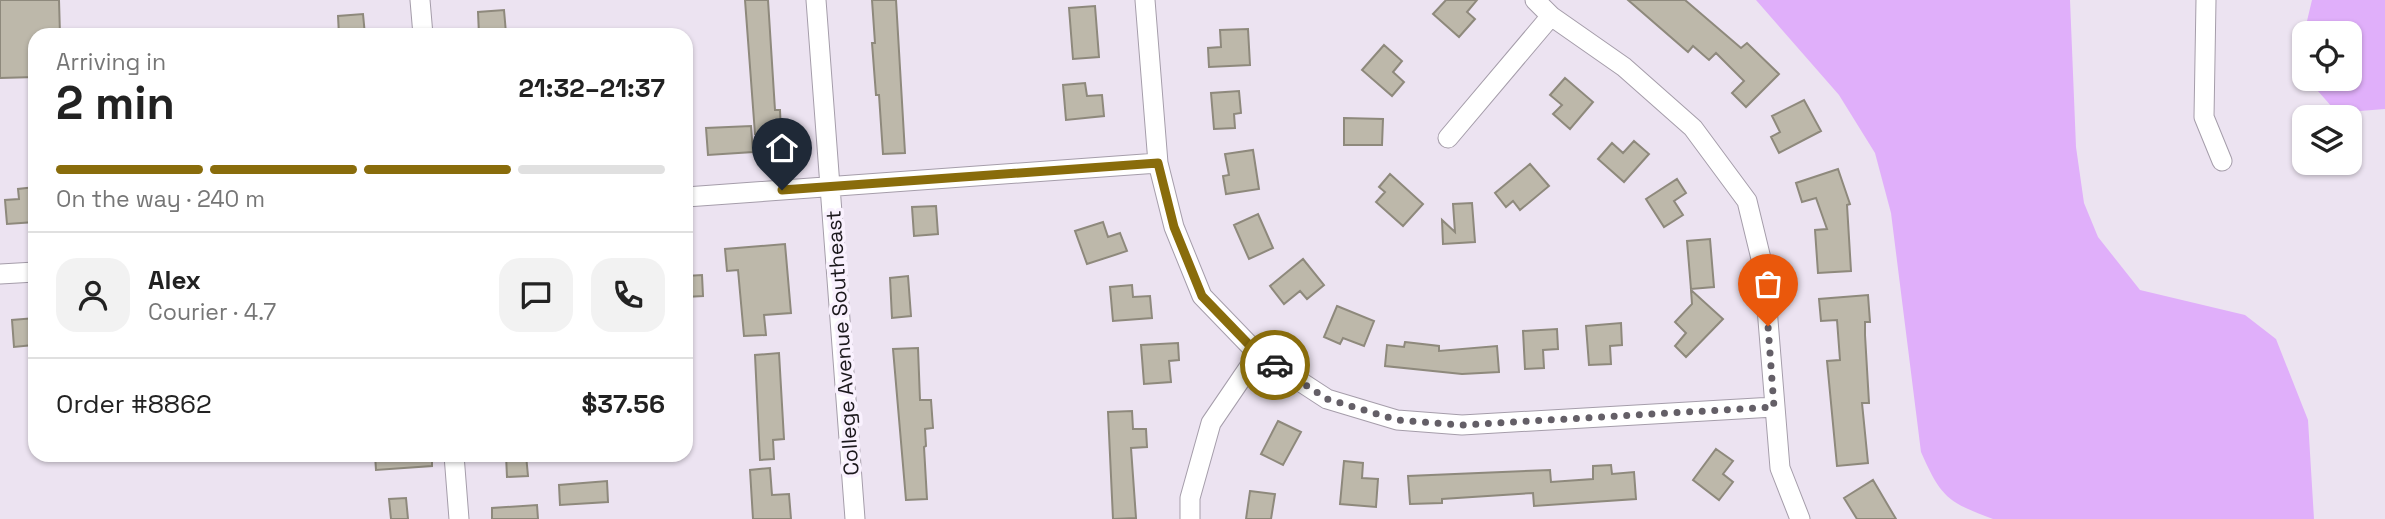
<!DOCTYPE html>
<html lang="en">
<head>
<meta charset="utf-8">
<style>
  body { margin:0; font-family:"Space Grotesk",sans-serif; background:#f2f2f2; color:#222; height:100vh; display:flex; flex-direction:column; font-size:26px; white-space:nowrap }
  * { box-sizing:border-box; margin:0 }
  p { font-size:23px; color:#767676 }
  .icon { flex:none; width:38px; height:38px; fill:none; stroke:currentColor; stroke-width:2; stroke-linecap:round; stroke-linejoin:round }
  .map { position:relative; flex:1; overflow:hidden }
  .drawer { position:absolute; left:28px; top:28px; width:665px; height:434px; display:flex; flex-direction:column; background:#fff; border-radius:21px; box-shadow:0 2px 5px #0004 }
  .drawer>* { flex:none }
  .tools { position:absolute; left:2292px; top:21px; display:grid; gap:14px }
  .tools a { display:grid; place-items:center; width:70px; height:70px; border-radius:14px; background:#fff; box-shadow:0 2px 5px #0004; font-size:35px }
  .pin { position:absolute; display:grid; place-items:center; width:60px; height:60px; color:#fff; margin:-72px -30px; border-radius:50% 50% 50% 0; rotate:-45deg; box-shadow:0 0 7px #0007 }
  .pin .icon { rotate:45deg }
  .courier { position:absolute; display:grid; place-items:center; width:70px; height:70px; margin:-35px; border:5px solid #896c0b; border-radius:50%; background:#fff; color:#222; box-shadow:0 2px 9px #0007 }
  .headline em { font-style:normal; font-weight:600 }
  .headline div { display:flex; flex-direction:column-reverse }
  .headline { display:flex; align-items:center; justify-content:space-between; height:119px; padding:0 28px }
  h1 { font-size:46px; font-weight:600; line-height:52px }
  .bar { display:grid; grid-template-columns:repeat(4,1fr); gap:10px 7px; align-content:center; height:84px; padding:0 28px }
  .bar i { height:9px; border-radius:5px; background:#e0e0e0 }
  .bar .current { background:#896c0b }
  .bar p { grid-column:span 4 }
  .line { display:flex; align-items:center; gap:18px; padding:0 28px; border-top:2px solid #e0e0e0 }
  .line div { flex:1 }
  .round { display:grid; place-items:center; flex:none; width:74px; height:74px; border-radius:21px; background:#f2f2f2 }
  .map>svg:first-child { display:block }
  .water { fill:#e0affa }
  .building { fill:#bdb8aa; stroke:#8e897c; stroke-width:2 }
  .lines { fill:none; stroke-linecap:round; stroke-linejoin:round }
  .minor-casing { stroke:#a59daa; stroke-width:21 }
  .minor { stroke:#fff; stroke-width:19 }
  .done { stroke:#645f67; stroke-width:7; stroke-dasharray:0 12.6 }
  .route { stroke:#896c0b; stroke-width:9 }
  .labels { text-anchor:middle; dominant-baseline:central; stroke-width:7; stroke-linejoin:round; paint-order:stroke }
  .street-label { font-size:21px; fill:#1b181c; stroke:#f9f1fe }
</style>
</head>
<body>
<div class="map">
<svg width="2385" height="519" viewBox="0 0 2385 519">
  <rect width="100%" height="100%" fill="#ece3f1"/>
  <!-- water -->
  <path class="water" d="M1756 0H2070L2076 147 2084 203 2098 237 2140 290 2245 315 2276 339 2308 420 2314 519H1993C1947 502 1941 497 1921 452L1891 213 1875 153 1839 95Z
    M2312 0H2385V109L2360 111 2332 107 2310 82 2309 79H2350V33H2305V61L2301 46Z"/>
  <!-- building -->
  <path class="building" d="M0 0H59L60 35H35V77L0 78Z
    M745 0H768L775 110H780L781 133 755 134Z
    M872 0H896L905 153 883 154 879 95H876L872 43H875Z
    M1446 0H1477L1467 12 1475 19 1459 37 1433 14Z
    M1628 0H1685L1741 48 1747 43 1779 74 1746 107 1732 93 1744 81 1716 53 1709 60 1693 46 1688 52Z
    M1095 6 1099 57 1073 59 1069 8Z
    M504 10 506 33 479 35 478 12Z
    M363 14 365 35H339L338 16Z
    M1248 29 1250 65 1209 67 1208 48 1221 47 1220 30Z
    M1384 45 1402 61 1393 72 1404 82 1392 96 1362 70Z
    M1565 78 1593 102 1570 129 1553 114 1562 105 1550 95Z
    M1085 83 1087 96 1102 95 1104 116 1066 120 1063 85Z
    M1239 91 1241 113 1234 114 1235 128 1214 129 1211 93Z
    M1804 100 1821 131 1779 153 1771 137 1780 132 1772 116Z
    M1344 118 1383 119 1382 145H1344Z
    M751 126 753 152 708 155 706 128Z
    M1634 141 1649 154 1624 182 1598 159 1612 143 1623 153Z
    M1253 150 1259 189 1226 194 1223 176 1229 175 1225 154Z
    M1530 164 1549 186 1520 210 1513 201 1506 207 1495 193Z
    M1838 169 1850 204 1847 205 1851 271 1818 273 1815 230 1827 229 1816 198 1802 202 1796 183Z
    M1390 174 1423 204 1403 226 1376 202 1385 192 1379 187Z
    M1677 179 1686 193 1674 201 1683 215 1664 227 1646 199Z
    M35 187V222L7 224 5 200 19 199 18 189Z
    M1472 203 1475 242 1443 244 1442 220 1455 232 1453 204Z
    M936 206 938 234 914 236 912 207Z
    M1258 214 1273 248 1249 259 1234 225Z
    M1103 222 1108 237 1120 233 1127 251 1087 264 1075 231Z
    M1710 239 1714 287 1691 289 1687 241Z
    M785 244 791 313 764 315 766 335 744 336 738 270 727 271 725 249Z
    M1303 259 1324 285 1307 299 1300 291 1284 304 1270 286Z
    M702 275 703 296 686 297V276Z
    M908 276 911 316 892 318 890 278Z
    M1132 285 1133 297 1150 296 1152 318 1113 321 1110 287Z
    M1691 290 1723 319 1686 357 1675 346 1686 333 1675 322 1692 304Z
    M1868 295 1870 322H1865V335L1869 403H1862L1868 463 1837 466 1827 361 1840 360 1837 320 1821 321 1819 299Z
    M1337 306 1374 321 1364 346 1343 338 1340 344 1324 337Z
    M35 318V340H32L33 345 14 347 12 320Z
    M1621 323 1622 345 1610 346 1611 364 1589 365 1586 326Z
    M1557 329 1558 349 1543 350 1544 368 1525 369 1523 331Z
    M1405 342 1439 346V351L1497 346 1499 372 1462 374 1385 366 1387 345 1404 347Z
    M1178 343 1179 360 1169 361 1171 382 1144 384 1141 345Z
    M918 348 920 400H931L933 428 925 429 926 446 924 447 927 499 906 500 893 349Z
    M779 353 784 439 773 440 774 459 760 460 755 355Z
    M1132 411 1133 429H1146L1147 447 1131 448 1136 518 1113 519 1108 412Z
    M1278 421 1301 432 1283 465 1261 454Z
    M1716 449 1733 461 1723 474 1733 482 1719 500 1693 480Z
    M375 455H432V466L376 470Z
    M506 455H526L528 476 507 477Z
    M1344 461 1363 463 1362 478 1378 479 1376 507 1340 504Z
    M1611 465 1612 474 1634 472 1636 499 1534 506 1533 493 1442 499V503L1410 504 1408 476 1550 470 1551 482 1593 479V466Z
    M770 468 772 495 789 494 791 519H753L750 470Z
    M1873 480 1896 519H1857L1844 498Z
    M607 481 608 502 560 505 559 485Z
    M1250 491 1275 494 1271 519H1246Z
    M406 498 408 519H391L389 499Z
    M537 505 538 519H492V508Z"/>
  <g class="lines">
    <defs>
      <path id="minor" d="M420 0 423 35
        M816 0 855 519
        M1145 0 1158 163 1174 227 1202 296 1258 354 1327 399 1397 420 1462 425 1774 407
        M1535 0 1551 16 1624 67 1693 128 1747 201 1764 271 1780 468 1800 519
        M2206 0 2204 117 2222 161
        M1448 138 1551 16
        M686 197 1158 163
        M0 274 35 272
        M454 455 459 519
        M1190 519V498L1211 423 1258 354"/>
    </defs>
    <!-- minor casing -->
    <use href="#minor" class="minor-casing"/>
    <!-- minor -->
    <use href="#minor" class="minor"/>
  </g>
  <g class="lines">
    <!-- done -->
    <path class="done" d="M1275 365 1327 399 1397 420 1462 425 1774 407 1768 326"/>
    <!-- route -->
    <path class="route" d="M782 190 1158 163 1174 227 1202 296 1258 354 1275 365"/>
  </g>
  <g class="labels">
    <!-- street labels -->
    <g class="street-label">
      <text transform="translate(842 343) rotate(-94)">College Avenue Southeast</text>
    </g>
  </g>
</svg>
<div class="tools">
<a><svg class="icon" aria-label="locate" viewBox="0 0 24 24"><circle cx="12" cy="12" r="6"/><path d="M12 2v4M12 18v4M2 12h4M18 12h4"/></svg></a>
<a><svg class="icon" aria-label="layers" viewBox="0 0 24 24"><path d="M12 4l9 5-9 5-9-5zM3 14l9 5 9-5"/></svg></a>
</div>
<div class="pin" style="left:1768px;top:326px;background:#ea580c"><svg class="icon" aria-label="bag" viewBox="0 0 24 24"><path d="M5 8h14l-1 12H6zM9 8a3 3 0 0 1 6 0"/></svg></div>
<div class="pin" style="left:782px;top:190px;background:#1f2937"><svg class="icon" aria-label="home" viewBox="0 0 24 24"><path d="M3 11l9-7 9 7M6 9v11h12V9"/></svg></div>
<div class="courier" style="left:1275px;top:365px"><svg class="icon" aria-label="car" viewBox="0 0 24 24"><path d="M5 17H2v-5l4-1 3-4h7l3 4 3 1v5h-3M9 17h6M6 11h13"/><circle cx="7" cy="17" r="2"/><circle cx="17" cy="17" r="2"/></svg></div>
<section class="drawer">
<div class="headline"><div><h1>2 min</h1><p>Arriving in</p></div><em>21:32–21:37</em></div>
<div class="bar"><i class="current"></i><i class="current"></i><i class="current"></i><i></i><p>On the way · 240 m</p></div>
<div class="line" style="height:126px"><a class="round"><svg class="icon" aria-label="person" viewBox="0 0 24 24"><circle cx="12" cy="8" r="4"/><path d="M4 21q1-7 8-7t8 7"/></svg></a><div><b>Alex</b><p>Courier · 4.7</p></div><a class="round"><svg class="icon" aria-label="chat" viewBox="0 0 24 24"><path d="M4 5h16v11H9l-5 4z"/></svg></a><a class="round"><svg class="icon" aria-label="phone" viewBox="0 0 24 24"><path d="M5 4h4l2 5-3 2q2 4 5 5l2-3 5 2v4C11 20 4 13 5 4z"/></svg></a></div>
<div class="line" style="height:91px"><div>Order #8862</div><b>$37.56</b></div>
</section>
</div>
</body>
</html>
